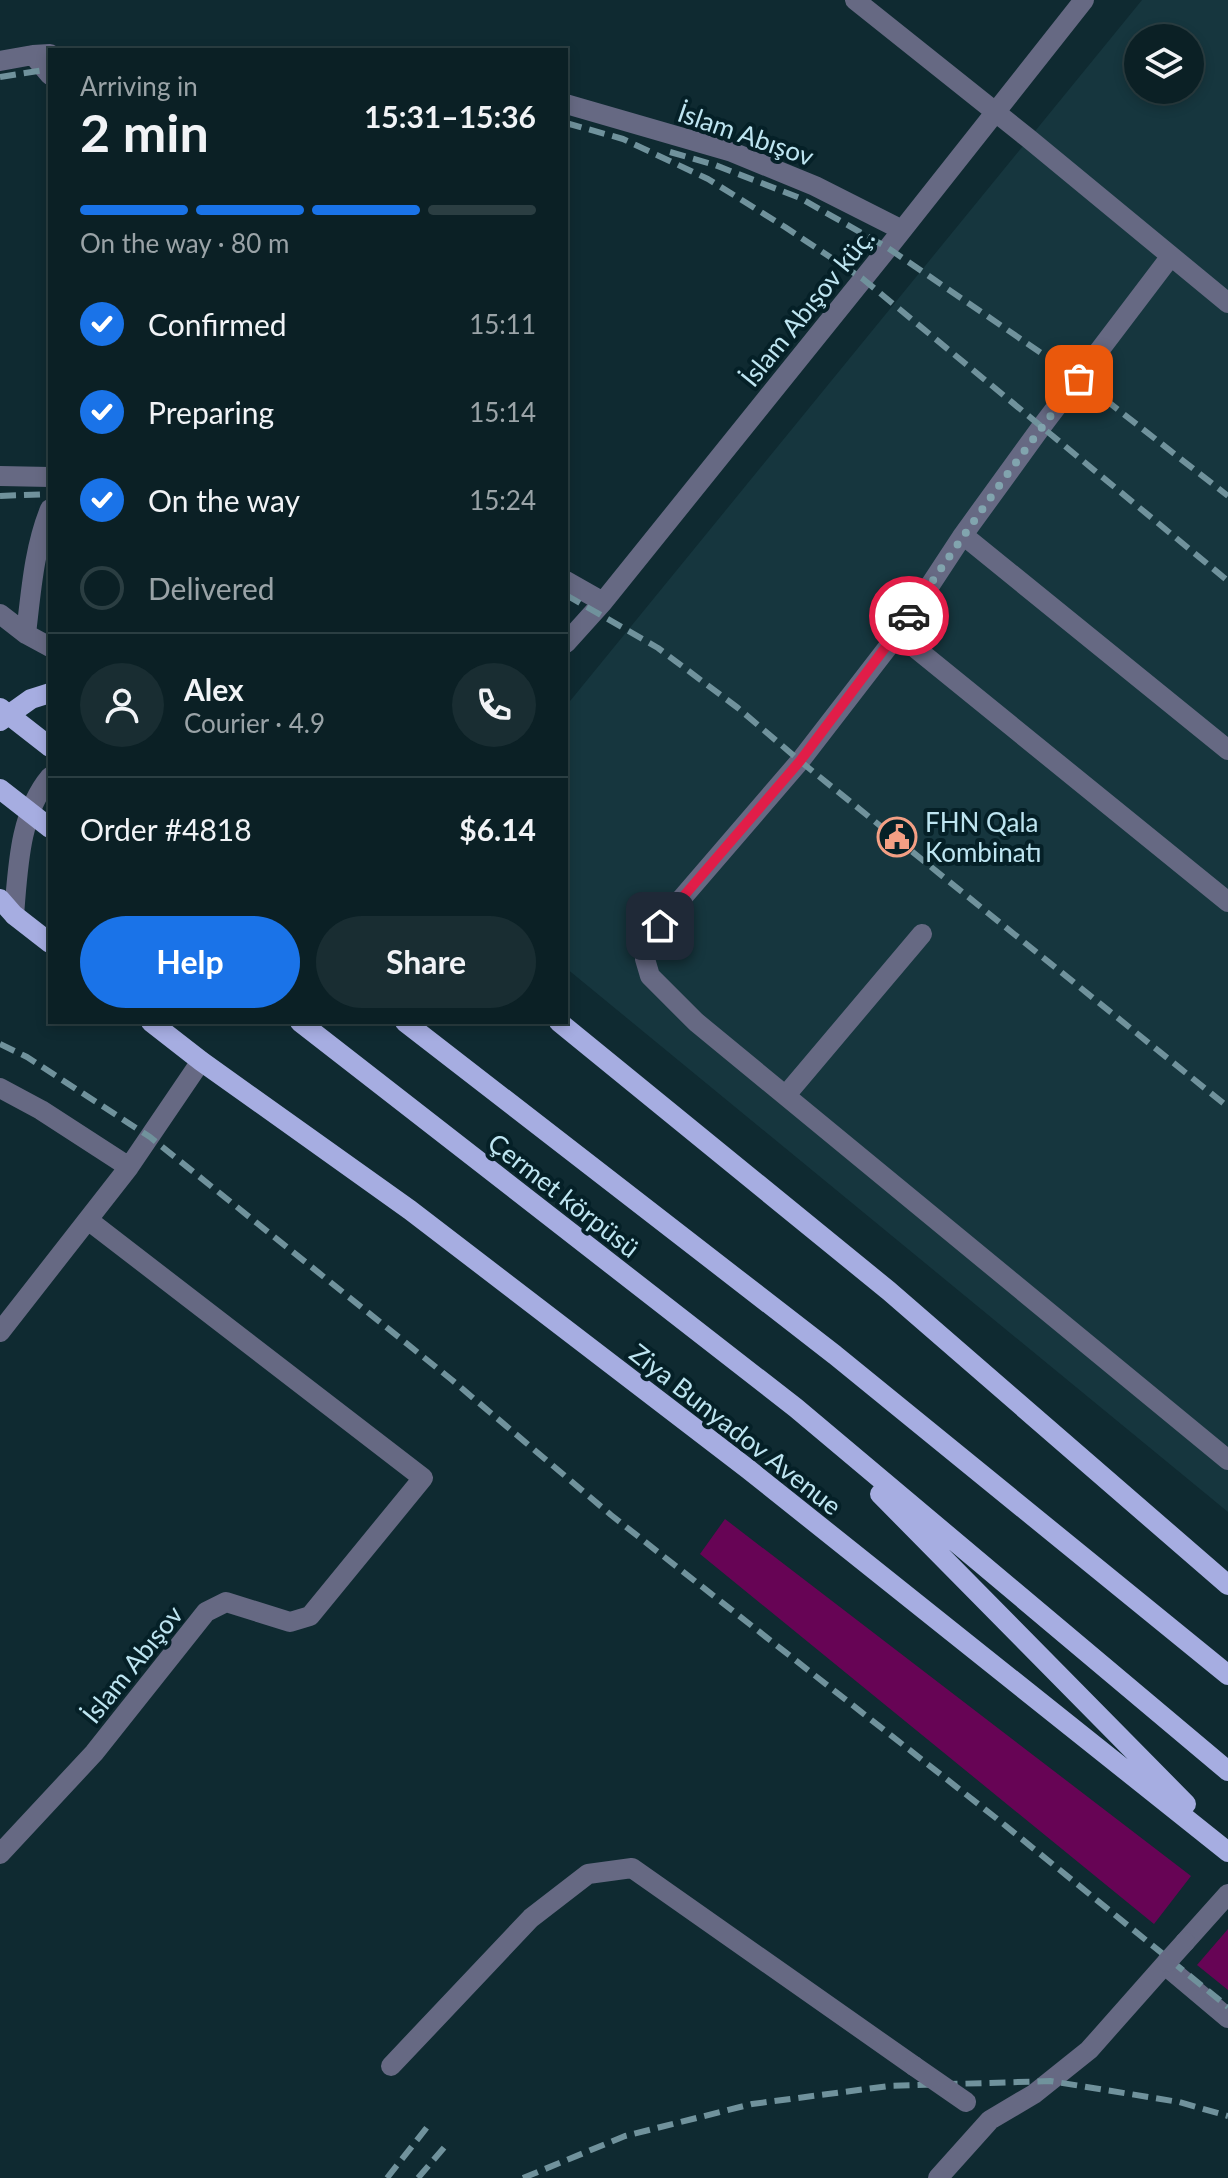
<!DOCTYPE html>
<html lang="en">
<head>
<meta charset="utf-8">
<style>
  body { margin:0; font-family:Lato,sans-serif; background:#192d32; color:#f1f3f6; height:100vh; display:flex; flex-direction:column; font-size:30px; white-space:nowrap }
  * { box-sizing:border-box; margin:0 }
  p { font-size:26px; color:#9aa3a7 }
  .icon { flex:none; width:44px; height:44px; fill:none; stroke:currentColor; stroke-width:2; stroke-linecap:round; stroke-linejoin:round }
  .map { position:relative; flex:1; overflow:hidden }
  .panel { position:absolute; left:48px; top:48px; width:520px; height:976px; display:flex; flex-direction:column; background:#0b2025; border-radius:0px; box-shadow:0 4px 12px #0003,0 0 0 2px #2b3e42 }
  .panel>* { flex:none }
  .tools { position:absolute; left:1124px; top:24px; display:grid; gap:16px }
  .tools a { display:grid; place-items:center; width:80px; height:80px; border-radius:50%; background:#0b2025; box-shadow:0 4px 12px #0003,0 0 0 2px #2b3e42; font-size:40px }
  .pin { position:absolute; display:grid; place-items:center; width:68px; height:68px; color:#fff; margin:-34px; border-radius:16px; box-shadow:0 4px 12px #0006 }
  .courier { position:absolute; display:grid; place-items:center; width:80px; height:80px; margin:-40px; border:6px solid #e11d48; border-radius:50%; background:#fff; color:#222; box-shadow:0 2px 10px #0007 }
  .headline em { font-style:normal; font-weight:700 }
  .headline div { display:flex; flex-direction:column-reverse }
  .headline { display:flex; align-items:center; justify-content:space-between; height:136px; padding:0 32px }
  h1 { font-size:52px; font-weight:700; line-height:60px }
  .bar { display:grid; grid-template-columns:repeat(4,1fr); gap:12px 8px; align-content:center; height:96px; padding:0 32px }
  .bar i { height:10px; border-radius:6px; background:#2b3e42 }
  .bar .current { background:#1a73e8 }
  .bar p { grid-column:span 4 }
  .line { display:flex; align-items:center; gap:20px; padding:0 32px; border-top:2px solid #2b3e42 }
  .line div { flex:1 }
  .round { display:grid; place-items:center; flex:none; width:84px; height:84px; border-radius:42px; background:#192d32 }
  ol { padding:0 32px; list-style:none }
  li { display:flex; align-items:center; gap:24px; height:88px }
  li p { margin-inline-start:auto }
  li .icon { padding:8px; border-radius:50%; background:#1a73e8; color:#fff; stroke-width:4 }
  li:last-child { color:#9aa3a7 }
  li i { width:44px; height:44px; border:4px solid #2b3e42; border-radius:50% }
  .button { display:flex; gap:16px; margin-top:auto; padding:16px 32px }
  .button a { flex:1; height:92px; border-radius:48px; background:#1a73e8; color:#fff; font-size:32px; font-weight:700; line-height:92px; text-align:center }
  .button a+a { background:#192d32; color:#f1f3f6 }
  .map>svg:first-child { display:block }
  .built { fill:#16363e; fill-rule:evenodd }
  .green { fill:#670455 }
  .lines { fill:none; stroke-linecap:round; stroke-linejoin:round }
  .minor { stroke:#666983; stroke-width:20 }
  .major { stroke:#a6ade1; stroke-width:20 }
  .rail { stroke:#70929c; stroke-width:6; stroke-dasharray:16 8; stroke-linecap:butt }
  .minor-bridge { stroke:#666983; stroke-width:20 }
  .major-bridge { stroke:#a6ade1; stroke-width:20 }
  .done { stroke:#81a4ae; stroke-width:8; stroke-dasharray:0 14.4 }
  .route { stroke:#e11d48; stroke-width:10 }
  .labels { text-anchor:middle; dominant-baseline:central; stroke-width:8; stroke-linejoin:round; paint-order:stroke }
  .street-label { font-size:26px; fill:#bee5f1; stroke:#052027 }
  .poi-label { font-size:26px; fill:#bee5f1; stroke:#052027; text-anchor:start }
</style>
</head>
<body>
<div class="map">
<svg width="1228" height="2178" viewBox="0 0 1228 2178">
  <rect width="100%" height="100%" fill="#0f2a31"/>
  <!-- built -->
  <path class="built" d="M1142 0H1228V1512L566 968V706ZM1138 38H1190V90H1138Z"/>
  <!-- green -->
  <path class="green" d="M725 1519 1191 1876 1154 1924 700 1554Z
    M1228 1929V1990L1197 1965Z"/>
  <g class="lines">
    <!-- minor -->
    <path class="minor" d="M855 0 1028 138 1228 303
      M33 55 50 75
      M0 61 33 55 50 54
      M566 104 732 152 815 186 902 230
      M1171 256 1042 426 963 535 898 634 800 761 670 912 651 940 645 959 650 976 696 1022 1228 1460
      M0 476 50 477
      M963 535 1228 750
      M566 581 603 602
      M0 614 26 634 50 647
      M26 634C31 592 34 548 50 509
      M898 634 1228 902
      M566 643 603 602 888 248 1084 0
      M14 915C18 869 19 814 50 777
      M0 1088 41 1110 129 1167
      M786 1095 922 934
      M0 1332 129 1167 201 1061
      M0 1854 94 1753 206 1612 226 1602 290 1622 310 1616 423 1478 88 1220
      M1185 1942 1228 1894
      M1165 1965 1228 2018
      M391 2066 531 1918 588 1874 632 1868 914 2066
      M938 2178 990 2120 1034 2094 1089 2050 1167 1962"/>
    <!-- major -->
    <path class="major" d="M0 721 31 699 50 693
      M0 899 14 915 50 943
      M151 1022 201 1061 410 1210 748 1469 1228 1852
      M300 1022 796 1408 1228 1771
      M405 1022 835 1355 1228 1675
      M559 1022 889 1291 1228 1585
      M880 1494 1186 1804"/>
    <!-- rail -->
    <path class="rail" d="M0 77 50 69
      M566 123 623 139 708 179 785 227 863 279 1228 581
      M670 152 715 165 800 198 888 248 1079 379 1228 496
      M0 496 50 494
      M566 595 658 648 738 708 800 761 1228 1107
      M0 1044 27 1057 150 1137 452 1380 611 1515 996 1818 1228 2007
      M387 2178 428 2126
      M418 2178 448 2143
      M523 2178 625 2136 752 2104 889 2086 1050 2081 1179 2102 1228 2116"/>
    <!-- minor-bridge -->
    <path class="minor-bridge" d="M1167 1962 1185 1942
      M914 2066 966 2102"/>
    <!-- major-bridge -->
    <path class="major-bridge" d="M0 708 50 747
      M0 789 50 828"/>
  </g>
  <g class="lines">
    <!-- done -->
    <path class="done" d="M909 616C963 535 1019 456 1079 379"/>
    <!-- route -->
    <path class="route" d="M660 926 670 912 800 761 909 616"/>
  </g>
  <!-- icons -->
  <defs>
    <symbol id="civic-ring" viewBox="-11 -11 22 22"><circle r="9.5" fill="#052027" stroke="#f39f84" stroke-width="1.5"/><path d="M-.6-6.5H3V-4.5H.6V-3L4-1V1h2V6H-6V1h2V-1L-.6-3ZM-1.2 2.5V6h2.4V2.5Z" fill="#f39f84"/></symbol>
  </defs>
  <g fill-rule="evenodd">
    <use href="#civic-ring" x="875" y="815" width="44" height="44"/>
  </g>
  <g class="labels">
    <!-- street labels -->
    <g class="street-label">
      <text transform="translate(746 134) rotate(19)">İslam Abışov</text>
      <text transform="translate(807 307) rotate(-51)">İslam Abışov küç.</text>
      <text transform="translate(564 1195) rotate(38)">Çermet körpüsü</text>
      <text transform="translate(736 1429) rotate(38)">Ziya Bunyadov Avenue</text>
      <text transform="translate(132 1664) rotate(-51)">İslam Abışov</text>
    </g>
    <!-- poi labels -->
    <g class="poi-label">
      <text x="925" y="822">FHN Qala<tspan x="925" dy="30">Kombinatı</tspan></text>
    </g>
  </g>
</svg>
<div class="tools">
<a><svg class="icon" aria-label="layers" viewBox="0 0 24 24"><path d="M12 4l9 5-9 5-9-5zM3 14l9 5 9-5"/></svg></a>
</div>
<div class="pin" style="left:1079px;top:379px;background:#ea580c"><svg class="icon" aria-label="bag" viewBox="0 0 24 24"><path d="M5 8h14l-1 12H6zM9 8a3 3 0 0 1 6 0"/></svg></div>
<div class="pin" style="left:660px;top:926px;background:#1f2937"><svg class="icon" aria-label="home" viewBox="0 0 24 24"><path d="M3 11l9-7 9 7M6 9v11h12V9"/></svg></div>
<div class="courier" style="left:909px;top:616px"><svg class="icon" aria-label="car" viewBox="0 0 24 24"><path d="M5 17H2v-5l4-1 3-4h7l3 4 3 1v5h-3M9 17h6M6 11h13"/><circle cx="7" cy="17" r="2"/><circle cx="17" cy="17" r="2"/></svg></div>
<section class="panel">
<div class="headline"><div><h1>2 min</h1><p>Arriving in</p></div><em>15:31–15:36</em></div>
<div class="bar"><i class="current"></i><i class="current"></i><i class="current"></i><i></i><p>On the way · 80 m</p></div>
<ol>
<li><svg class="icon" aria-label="check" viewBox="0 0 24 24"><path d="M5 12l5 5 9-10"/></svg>Confirmed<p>15:11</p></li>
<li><svg class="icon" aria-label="check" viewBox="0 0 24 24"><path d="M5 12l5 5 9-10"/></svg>Preparing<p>15:14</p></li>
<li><svg class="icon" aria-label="check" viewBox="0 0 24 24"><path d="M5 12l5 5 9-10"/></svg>On the way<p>15:24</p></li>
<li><i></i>Delivered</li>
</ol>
<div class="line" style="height:144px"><a class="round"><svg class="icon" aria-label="person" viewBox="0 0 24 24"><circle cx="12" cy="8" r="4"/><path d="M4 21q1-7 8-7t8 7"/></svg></a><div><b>Alex</b><p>Courier · 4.9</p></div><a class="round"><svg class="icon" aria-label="phone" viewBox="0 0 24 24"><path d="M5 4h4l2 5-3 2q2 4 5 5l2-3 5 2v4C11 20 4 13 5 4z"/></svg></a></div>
<div class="line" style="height:104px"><div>Order #4818</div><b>$6.14</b></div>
<div class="button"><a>Help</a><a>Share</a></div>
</section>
</div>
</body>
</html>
